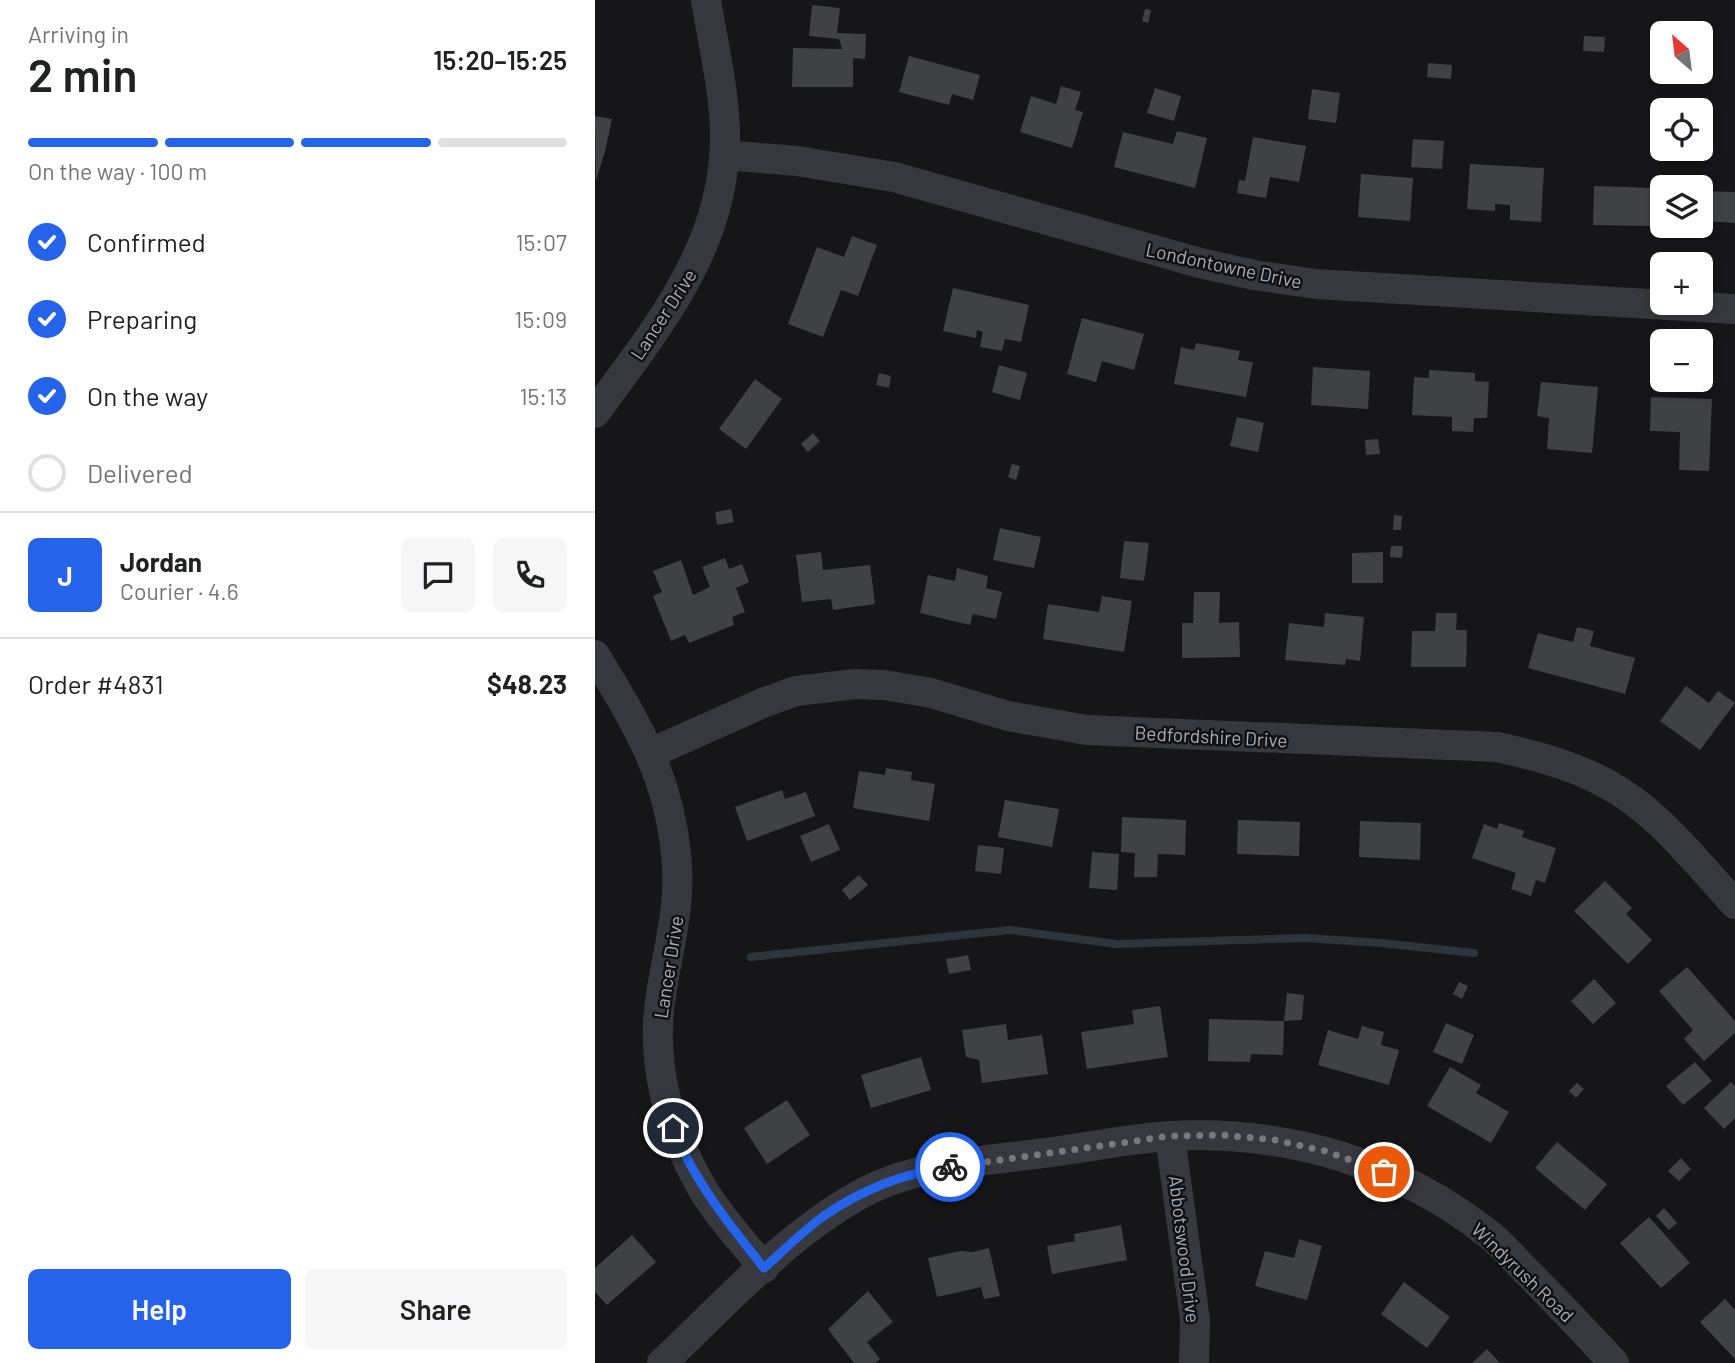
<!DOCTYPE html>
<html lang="en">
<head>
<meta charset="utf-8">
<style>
  body { margin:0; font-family:Barlow,sans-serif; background:#f6f6f6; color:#202124; height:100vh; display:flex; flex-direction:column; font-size:26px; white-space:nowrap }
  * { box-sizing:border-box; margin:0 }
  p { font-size:23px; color:#757577 }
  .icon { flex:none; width:38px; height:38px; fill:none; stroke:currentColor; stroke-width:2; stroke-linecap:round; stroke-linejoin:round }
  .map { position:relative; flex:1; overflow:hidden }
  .drawer { display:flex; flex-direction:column; background:#fff; width:595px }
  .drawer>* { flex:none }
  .needle { width:46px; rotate:332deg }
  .controls { position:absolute; left:1055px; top:21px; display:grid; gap:14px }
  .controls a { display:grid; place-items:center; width:63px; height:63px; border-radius:10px; background:#fff; box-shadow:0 4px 10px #0003; font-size:35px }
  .pin { position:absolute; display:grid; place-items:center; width:60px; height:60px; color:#fff; margin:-30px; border:4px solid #fff; border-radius:50%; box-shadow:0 2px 7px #0007 }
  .courier { position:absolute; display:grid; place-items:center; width:70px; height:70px; margin:-35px; border:5px solid #2563eb; border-radius:50%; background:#fff; color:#222; box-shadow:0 2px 9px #0007 }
  .head em { font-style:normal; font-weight:600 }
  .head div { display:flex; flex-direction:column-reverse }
  .head { display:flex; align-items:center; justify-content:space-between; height:119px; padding:0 28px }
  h1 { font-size:46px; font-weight:600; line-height:52px }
  .bar { display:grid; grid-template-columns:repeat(4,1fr); gap:10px 7px; align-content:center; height:84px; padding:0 28px }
  .bar i { height:9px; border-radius:5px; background:#e0e0e0 }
  .bar .selected { background:#2563eb }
  .bar p { grid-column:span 4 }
  .line { display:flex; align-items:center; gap:18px; padding:0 28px; border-top:2px solid #e0e0e0 }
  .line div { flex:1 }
  .round { display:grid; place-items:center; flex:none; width:74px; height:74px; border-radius:10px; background:#f6f6f6 }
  ol { padding:0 28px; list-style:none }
  li { display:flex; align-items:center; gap:21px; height:77px }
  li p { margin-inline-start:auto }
  li .icon { padding:7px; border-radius:50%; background:#2563eb; color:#fff; stroke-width:4 }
  li:last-child { color:#757577 }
  li i { width:38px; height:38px; border:4px solid #e0e0e0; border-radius:50% }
  .cta { display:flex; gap:14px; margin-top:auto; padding:14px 28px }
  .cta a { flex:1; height:80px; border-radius:10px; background:#2563eb; color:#fff; font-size:28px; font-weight:600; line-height:80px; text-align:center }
  .cta a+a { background:#f6f6f6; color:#202124 }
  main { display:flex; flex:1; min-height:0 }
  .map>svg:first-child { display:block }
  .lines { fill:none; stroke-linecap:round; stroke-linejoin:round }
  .stream { stroke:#2c353c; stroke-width:8 }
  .building { fill:#404145 }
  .minor { stroke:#37383d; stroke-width:30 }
  .done { stroke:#757880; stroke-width:7; stroke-dasharray:0 12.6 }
  .route { stroke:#2563eb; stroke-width:9 }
  .labels { text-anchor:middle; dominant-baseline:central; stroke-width:5; stroke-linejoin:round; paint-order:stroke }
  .street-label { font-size:19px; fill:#a8adb8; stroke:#111113 }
</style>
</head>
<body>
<main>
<section class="drawer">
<div class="head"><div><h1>2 min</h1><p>Arriving in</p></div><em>15:20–15:25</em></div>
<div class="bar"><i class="selected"></i><i class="selected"></i><i class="selected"></i><i></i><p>On the way · 100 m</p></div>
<ol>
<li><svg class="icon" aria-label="check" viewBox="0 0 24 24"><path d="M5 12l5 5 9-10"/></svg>Confirmed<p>15:07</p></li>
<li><svg class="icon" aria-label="check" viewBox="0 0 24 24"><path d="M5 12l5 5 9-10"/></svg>Preparing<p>15:09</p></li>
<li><svg class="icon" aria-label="check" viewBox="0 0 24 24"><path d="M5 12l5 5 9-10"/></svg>On the way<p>15:13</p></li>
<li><i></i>Delivered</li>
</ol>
<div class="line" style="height:126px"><b class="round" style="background:#2563eb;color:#fff">J</b><div><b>Jordan</b><p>Courier · 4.6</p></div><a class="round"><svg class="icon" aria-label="chat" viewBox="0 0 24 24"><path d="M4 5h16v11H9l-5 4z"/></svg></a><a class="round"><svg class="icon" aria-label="phone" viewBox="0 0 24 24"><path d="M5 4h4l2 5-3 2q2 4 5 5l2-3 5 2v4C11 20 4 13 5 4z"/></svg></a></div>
<div class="line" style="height:91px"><div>Order #4831</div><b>$48.23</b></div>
<div class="cta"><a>Help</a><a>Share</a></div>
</section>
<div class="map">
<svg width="1140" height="1363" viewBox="0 0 1140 1363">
  <rect width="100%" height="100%" fill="#161618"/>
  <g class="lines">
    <!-- stream -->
    <path class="stream" d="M156 957 415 930 521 944 711 938 786 943 879 953"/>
  </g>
  <!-- building -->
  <path class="building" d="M217 5 245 8 242 33 271 34 270 59 258 58V87H197L198 48 247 49 244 39 214 36Z
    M550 9 556 10 553 23 547 21Z
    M989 36 1010 37 1009 52 988 51Z
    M314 56 385 75 378 100 357 94 354 105 304 92Z
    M833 63 857 65 856 79 832 77Z
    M466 86 486 92 480 110 488 112 477 148 425 132 436 96 461 104Z
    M560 88 586 96 579 121 552 113Z
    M717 89 745 93 741 123 713 119Z
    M0 116 17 119 10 151 1 181Z
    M582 131 612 138 600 188 519 167 528 132 578 144Z
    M658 137 711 146 704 182 675 177 671 198 642 193 644 180 650 181Z
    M818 139 849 141 847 169 816 167Z
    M875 164 949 168 946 222 915 220V205L900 204V211L872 209Z
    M766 174 818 178 815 221 763 217Z
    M999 186 1060 188 1059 226 998 225Z
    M1110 191 1140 192V223L1109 221Z
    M257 236 282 245 263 296 246 290 228 337 193 324 222 247 249 257Z
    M358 288 434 305 426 342 410 339 407 351 385 347 388 332 382 330 381 338 348 331Z
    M487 318 549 334 539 370 507 361 501 382 472 374Z
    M601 343 645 351 643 360 658 362 651 397 579 384 586 347 599 350Z
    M404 365 432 373 425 400 397 392Z
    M718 367 775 371 773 409 716 405Z
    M834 370 880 373V381L894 382 892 418H879L878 432 857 431V417L817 415 819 377 834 378Z
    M284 373 296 376 294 388 281 385Z
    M160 379 187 399 151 449 124 429Z
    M946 382 1003 387 997 453 952 449 954 418 942 416Z
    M1056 397 1117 399 1114 471 1084 470 1085 432 1055 431Z
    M642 417 669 423 663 452 635 446Z
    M218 433 225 441 213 452 206 444Z
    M783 439 785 454 771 455 770 440Z
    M417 464 425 466 421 480 413 477Z
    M136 509 139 522 122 525 120 512Z
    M799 515 807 516 806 530H798Z
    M405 528 446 537 439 568 398 560Z
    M529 541 554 543 549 581 525 578Z
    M796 546H808L807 558 795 557Z
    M226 552 228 570 275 565 280 604 238 610 236 599 207 602 201 555Z
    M788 552V583H757V553Z
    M130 558 134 569 147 564 154 582 141 588 150 612 137 617 139 625 94 643 90 635 76 641 58 596 67 592 58 571 86 560 98 595 115 587 107 567Z
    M362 568 393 576 391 588 407 592 401 619 378 614 375 625 325 613 333 575 360 581Z
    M599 592H625L624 623 644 622 645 657 587 658V623H598Z
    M507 596 537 601 529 652 448 639 453 604 504 612Z
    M730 613 769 617 765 661 751 659 750 665 690 660 694 623 729 627Z
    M841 613H862L861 630H872L871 667H816L817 631H840Z
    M982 627 999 631 995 646 1040 658 1030 694 933 668 943 633 978 642Z
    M1091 686 1114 703 1123 691 1140 703 1105 750 1065 721Z
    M291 768 317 772 316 780 340 784 334 821 258 808 264 771 290 775Z
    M187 790 190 799 211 792 220 816 152 841 140 807Z
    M410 800 464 809 457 847 403 837Z
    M527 817 591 820 590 855 563 854 562 877H539L540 853 526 852Z
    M643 820 705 822 704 856 642 854Z
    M765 821 826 823 825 860 764 857Z
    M904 823 929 831 927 837 961 848 950 883 941 880 936 896 916 889 921 873 877 858 889 824 902 829Z
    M234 824 245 850 216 862 205 836Z
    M383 845 409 848 406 874 380 871Z
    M497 852 524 854 522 890 494 888Z
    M264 875 273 885 255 900 247 890Z
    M1010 881 1037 908 1031 914 1057 940 1033 964 979 911Z
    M373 955 376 970 354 974 351 959Z
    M1092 967 1140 1021V1033L1109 1061 1089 1039 1098 1030 1064 991Z
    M999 979 1021 1003 998 1024 976 1001Z
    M864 982 873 986 867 999 858 994Z
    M692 993 709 995 707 1020 689 1021Z
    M565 1006 573 1057 492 1069 486 1032 539 1024 537 1010Z
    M614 1019 689 1021 688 1055 656 1054 655 1062 613 1061Z
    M851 1023 879 1035 867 1064 838 1052Z
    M411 1024 413 1040 447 1035 453 1074 387 1083 384 1060 371 1057 367 1030Z
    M767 1026 789 1032 786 1045 804 1050 794 1085 723 1065 733 1030 763 1039Z
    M326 1057 336 1090 276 1108 266 1075Z
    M1100 1062 1117 1081 1088 1105 1071 1086Z
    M855 1067 886 1085 881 1093 914 1112 896 1143 832 1106Z
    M1136 1082 1140 1086V1118L1129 1129 1109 1108Z
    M982 1083 989 1089 981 1098 974 1091Z
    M192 1100 215 1135 172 1164 149 1128Z
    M962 1142 1012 1184 990 1210 940 1168Z
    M1086 1158 1096 1169 1084 1181 1073 1171Z
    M1069 1208 1082 1223 1074 1230 1061 1216Z
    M1054 1217 1095 1263 1066 1288 1025 1243Z
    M526 1225 532 1260 457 1274 452 1246 480 1241 479 1234Z
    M37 1235 61 1262 12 1305 0 1292V1268Z
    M704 1239 727 1246 712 1300 660 1286 670 1251 699 1258Z
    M394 1248 405 1296 389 1299 386 1287 342 1297 333 1258 365 1251 378 1252Z
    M809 1282 855 1317 832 1348 786 1314Z
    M273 1291 298 1322 272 1342 285 1359 280 1363H259L233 1329Z
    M1130 1299 1140 1310V1359L1105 1322Z
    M892 1349 905 1363H877Z"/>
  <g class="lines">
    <!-- minor -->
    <path class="minor" d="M129 155 202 161 299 177 605 263 659 275 721 284 1140 309
      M0 413C63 326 132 245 130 132 129 88 118 44 111 0
      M0 655C41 723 73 773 81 854 87 903 73 948 66 995 55 1063 74 1130 107 1188 124 1217 148 1242 169 1268
      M56 753 170 702 201 691 260 684 289 685 336 693 413 716 492 730 902 747C939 755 977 765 1010 783 1062 810 1100 861 1140 904
      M575 1136 600 1320 599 1363
      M67 1363C129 1305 189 1237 264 1195 321 1163 393 1161 457 1152 496 1147 537 1138 577 1136 692 1130 805 1163 896 1236 910 1248 922 1262 935 1275 964 1304 991 1333 1019 1363"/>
  </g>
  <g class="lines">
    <!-- done -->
    <path class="done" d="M355 1167 575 1136 628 1135 680 1140 730 1151 789 1172"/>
    <!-- route -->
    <path class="route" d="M78 1128C99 1181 133 1223 169 1268 188 1251 206 1233 226 1218 264 1191 309 1173 355 1167"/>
  </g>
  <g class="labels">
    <!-- street labels -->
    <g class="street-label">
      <text transform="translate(629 265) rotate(12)">Londontowne Drive</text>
      <text transform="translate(68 314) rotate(-57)">Lancer Drive</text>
      <text transform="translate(616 736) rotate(3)">Bedfordshire Drive</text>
      <text transform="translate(73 967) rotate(-81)">Lancer Drive</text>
      <text transform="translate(590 1249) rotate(83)">Abbotswood Drive</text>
      <text transform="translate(928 1272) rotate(44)">Windyrush Road</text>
    </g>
  </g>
</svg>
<div class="controls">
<a><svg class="needle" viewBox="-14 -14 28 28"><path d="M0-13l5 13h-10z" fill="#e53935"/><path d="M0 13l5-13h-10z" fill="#757577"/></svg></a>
<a><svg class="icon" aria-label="locate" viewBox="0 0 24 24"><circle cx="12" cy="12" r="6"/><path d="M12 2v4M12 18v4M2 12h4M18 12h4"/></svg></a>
<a><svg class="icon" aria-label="layers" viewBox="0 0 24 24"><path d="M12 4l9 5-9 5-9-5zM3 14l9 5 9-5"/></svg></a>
<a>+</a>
<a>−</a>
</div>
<div class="pin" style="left:789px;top:1172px;background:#ea580c"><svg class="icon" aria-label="bag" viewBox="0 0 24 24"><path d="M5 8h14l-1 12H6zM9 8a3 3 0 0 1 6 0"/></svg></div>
<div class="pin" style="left:78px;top:1128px;background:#1f2937"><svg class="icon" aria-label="home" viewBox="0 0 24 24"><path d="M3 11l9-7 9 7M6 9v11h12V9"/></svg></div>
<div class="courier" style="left:355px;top:1167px"><svg class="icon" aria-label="bike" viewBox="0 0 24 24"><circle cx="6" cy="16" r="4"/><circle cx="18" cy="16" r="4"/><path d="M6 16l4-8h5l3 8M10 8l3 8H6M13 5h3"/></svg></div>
</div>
</main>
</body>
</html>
